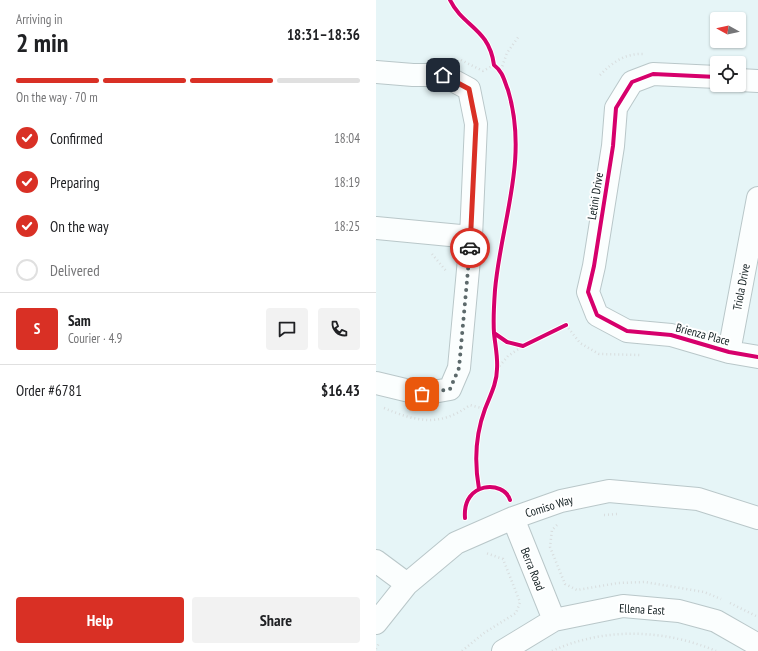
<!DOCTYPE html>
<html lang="en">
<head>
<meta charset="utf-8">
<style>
  body { margin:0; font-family:"PT Sans Narrow",sans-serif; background:#f2f2f2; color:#202124; height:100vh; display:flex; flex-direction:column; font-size:15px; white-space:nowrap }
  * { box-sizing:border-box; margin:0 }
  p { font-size:13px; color:#757577 }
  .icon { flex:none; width:22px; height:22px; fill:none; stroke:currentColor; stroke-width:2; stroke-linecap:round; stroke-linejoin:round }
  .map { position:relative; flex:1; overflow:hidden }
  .drawer { display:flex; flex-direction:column; background:#fff; width:376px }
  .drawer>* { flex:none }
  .needle { width:26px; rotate:278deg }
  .controls { position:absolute; left:334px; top:12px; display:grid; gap:8px }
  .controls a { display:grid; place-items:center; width:36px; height:36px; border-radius:4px; background:#fff; box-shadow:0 1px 3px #0004; font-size:20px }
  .pin { position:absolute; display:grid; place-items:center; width:34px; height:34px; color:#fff; margin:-17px; border-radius:8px; box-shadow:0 2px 6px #0006 }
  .courier { position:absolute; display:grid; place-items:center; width:40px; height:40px; margin:-20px; border:3px solid #d93025; border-radius:50%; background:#fff; color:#222; box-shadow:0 1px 5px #0007 }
  .headline em { font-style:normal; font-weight:800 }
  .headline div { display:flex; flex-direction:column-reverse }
  .headline { display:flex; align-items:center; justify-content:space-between; height:68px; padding:0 16px }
  h1 { font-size:26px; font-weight:800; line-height:30px }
  .bar { display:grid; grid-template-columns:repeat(4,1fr); gap:6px 4px; align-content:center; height:48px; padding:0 16px }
  .bar i { height:5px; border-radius:3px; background:#e0e0e0 }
  .bar .active { background:#d93025 }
  .bar p { grid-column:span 4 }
  .line { display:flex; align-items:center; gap:10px; padding:0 16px; border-top:1px solid #e0e0e0 }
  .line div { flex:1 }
  .round { display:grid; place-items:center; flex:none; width:42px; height:42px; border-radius:4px; background:#f2f2f2 }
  ol { padding:0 16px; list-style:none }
  li { display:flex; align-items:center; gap:12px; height:44px }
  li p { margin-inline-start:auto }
  li .icon { padding:4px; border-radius:50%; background:#d93025; color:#fff; stroke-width:4 }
  li:last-child { color:#757577 }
  li i { width:22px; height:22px; border:2px solid #e0e0e0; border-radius:50% }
  .action { display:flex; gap:8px; margin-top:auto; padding:8px 16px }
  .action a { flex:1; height:46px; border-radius:4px; background:#d93025; color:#fff; font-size:16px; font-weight:800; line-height:46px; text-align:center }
  .action a+a { background:#f2f2f2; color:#202124 }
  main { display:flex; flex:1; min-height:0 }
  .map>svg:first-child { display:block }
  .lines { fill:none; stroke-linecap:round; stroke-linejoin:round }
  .minor-casing { stroke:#b9c7c9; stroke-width:24 }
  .path { stroke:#d8ddde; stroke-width:2.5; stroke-dasharray:1 3; stroke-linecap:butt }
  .minor { stroke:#fbfefe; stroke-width:22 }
  .cycleway-casing { stroke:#fff; stroke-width:6 }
  .cycleway { stroke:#d6006c; stroke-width:4 }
  .done { stroke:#5c696b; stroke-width:4; stroke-dasharray:0 7.2 }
  .route { stroke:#d93025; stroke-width:5 }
  .labels { text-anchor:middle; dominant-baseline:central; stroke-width:4; stroke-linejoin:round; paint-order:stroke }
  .street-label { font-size:12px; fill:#111e20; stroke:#fff }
</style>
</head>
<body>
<main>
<section class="drawer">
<div class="headline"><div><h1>2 min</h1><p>Arriving in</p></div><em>18:31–18:36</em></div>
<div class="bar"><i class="active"></i><i class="active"></i><i class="active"></i><i></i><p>On the way · 70 m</p></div>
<ol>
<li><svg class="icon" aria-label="check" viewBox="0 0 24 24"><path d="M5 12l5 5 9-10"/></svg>Confirmed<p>18:04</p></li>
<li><svg class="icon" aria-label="check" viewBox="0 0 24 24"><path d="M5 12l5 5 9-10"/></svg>Preparing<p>18:19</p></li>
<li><svg class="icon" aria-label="check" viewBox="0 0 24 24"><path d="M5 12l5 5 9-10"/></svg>On the way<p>18:25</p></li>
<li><i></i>Delivered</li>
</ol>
<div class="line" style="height:72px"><b class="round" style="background:#d93025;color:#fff">S</b><div><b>Sam</b><p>Courier · 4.9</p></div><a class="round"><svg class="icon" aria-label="chat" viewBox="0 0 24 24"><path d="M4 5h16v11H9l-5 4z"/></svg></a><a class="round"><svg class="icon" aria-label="phone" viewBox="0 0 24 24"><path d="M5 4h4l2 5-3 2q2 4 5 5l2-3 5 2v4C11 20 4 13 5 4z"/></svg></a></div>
<div class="line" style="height:52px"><div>Order #6781</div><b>$16.43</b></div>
<div class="action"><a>Help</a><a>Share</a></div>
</section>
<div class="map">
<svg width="382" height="651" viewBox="0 0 382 651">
  <rect width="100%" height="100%" fill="#e6f5f7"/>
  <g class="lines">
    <defs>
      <path id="minor" d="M0 72 37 75H67L93 89 100 124 95 237 83 368 74 389 46 394 0 383
        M341 77 277 74 256 82 240 108 237 146 218 266 212 292 221 315 251 331 295 335 353 352 382 357
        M363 80 382 81
        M0 228 95 237
        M353 352 382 198
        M137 518 178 620
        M0 561 31 584
        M0 623 31 584 80 543 137 518 185 501 233 491 322 499 382 518
        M127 651 178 620 247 606 303 611 340 621 382 645"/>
    </defs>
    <!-- minor casing -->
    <use href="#minor" class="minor-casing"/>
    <!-- path -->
    <path class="path" d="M85 60 107 71 118 65
      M125 70 131 53 143 36
      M224 75C237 62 249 53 269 54
      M56 254 71 272
      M190 325 204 343 223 354 264 355
      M121 369 132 356 147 346
      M8 408C41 422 64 427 94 405L109 409
      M228 515 241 514
      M181 525 176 530 174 547 189 584 201 590 242 583 269 582 328 592 345 599
      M354 603 382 617
      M0 649 3 643
      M86 651 108 633 140 613 144 602 127 559 110 553
      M176 651C228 627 288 629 340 651"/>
    <!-- minor -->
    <use href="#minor" class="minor"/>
    <defs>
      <path id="cycleway" d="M74 0C87 27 113 28 118 65 127 72 128 80 132 90 153 159 125 222 119 290 118 304 117 319 118 333 119 344 122 357 121 369 121 383 114 396 109 409 99 436 98 461 103 489
        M341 77 277 74 256 82 240 108 237 146 218 266 212 292 221 315 251 331 295 335 353 352 382 357
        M118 333 131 342 147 346 190 325
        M89 518C86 481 128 480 134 500"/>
    </defs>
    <!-- cycleway casing -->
    <use href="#cycleway" class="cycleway-casing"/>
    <!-- cycleway -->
    <use href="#cycleway" class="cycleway"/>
  </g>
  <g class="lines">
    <!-- done -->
    <path class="done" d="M46 394 74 389 83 368 94 248"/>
    <!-- route -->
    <path class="route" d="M67 75 93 89 100 124 94 248"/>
  </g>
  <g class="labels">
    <!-- street labels -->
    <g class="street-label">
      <text transform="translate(219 196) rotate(-81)">Letini Drive</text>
      <text transform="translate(365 287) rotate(-79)">Triola Drive</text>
      <text transform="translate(327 334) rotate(15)">Brienza Place</text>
      <text transform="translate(173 506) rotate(-17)">Comiso Way</text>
      <text transform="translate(157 569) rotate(68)">Berra Road</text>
      <text transform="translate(266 609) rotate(3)">Ellena East</text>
    </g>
  </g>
</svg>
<div class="controls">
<a><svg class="needle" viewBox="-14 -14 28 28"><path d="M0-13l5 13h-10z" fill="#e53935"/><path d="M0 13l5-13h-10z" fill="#757577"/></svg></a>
<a><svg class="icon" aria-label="locate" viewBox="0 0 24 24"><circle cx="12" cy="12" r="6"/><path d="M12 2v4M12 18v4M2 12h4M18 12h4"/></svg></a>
</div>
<div class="pin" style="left:46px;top:394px;background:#ea580c"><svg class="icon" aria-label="bag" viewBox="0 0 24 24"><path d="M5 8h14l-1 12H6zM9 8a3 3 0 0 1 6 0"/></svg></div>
<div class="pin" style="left:67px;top:75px;background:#1f2937"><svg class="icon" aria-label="home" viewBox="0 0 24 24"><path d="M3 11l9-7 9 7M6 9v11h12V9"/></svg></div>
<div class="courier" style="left:94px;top:248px"><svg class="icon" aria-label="car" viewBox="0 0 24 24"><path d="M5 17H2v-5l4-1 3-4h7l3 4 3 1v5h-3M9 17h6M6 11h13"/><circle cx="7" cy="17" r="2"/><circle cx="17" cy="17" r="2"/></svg></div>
</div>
</main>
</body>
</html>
